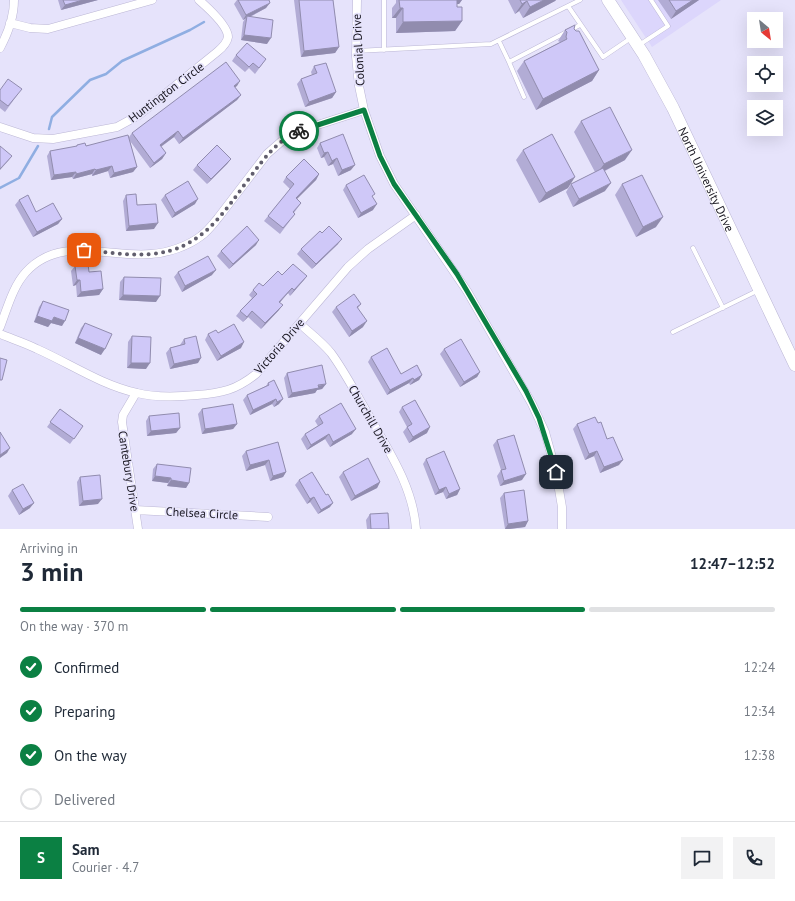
<!DOCTYPE html>
<html lang="en">
<head>
<meta charset="utf-8">
<style>
  body { margin:0; font-family:"PT Sans",sans-serif; background:#f2f2f3; color:#1f2937; height:100vh; display:flex; flex-direction:column; font-size:15px; white-space:nowrap }
  * { box-sizing:border-box; margin:0 }
  p { font-size:13px; color:#747a83 }
  .icon { flex:none; width:22px; height:22px; fill:none; stroke:currentColor; stroke-width:2; stroke-linecap:round; stroke-linejoin:round }
  .map { position:relative; height:529px; overflow:hidden }
  .sheet { display:flex; flex-direction:column; background:#fff; flex:1 }
  .sheet>* { flex:none }
  .needle { width:26px; rotate:150deg }
  .buttons { position:absolute; left:747px; top:12px; display:grid; gap:8px }
  .buttons a { display:grid; place-items:center; width:36px; height:36px; border-radius:0px; background:#fff; box-shadow:0 4px 16px #0002; font-size:20px }
  .pin { position:absolute; display:grid; place-items:center; width:34px; height:34px; color:#fff; margin:-17px; border-radius:8px; box-shadow:0 2px 6px #0006 }
  .courier { position:absolute; display:grid; place-items:center; width:40px; height:40px; margin:-20px; border:3px solid #0b8043; border-radius:50%; background:#fff; color:#222; box-shadow:0 1px 5px #0007 }
  .headline em { font-style:normal; font-weight:600 }
  .headline div { display:flex; flex-direction:column-reverse }
  .headline { display:flex; align-items:center; justify-content:space-between; height:68px; padding:0 20px }
  h1 { font-size:26px; font-weight:600; line-height:30px }
  .bar { display:grid; grid-template-columns:repeat(4,1fr); gap:6px 4px; align-content:center; height:48px; padding:0 20px }
  .bar i { height:5px; border-radius:3px; background:#e0e1e3 }
  .bar .on { background:#0b8043 }
  .bar p { grid-column:span 4 }
  .line { display:flex; align-items:center; gap:10px; padding:0 20px; border-top:1px solid #e0e1e3 }
  .line div { flex:1 }
  .round { display:grid; place-items:center; flex:none; width:42px; height:42px; border-radius:0px; background:#f2f2f3 }
  ol { padding:0 20px; list-style:none }
  li { display:flex; align-items:center; gap:12px; height:44px }
  li p { margin-inline-start:auto }
  li .icon { padding:4px; border-radius:50%; background:#0b8043; color:#fff; stroke-width:4 }
  li:last-child { color:#747a83 }
  li i { width:22px; height:22px; border:2px solid #e0e1e3; border-radius:50% }
  .map>svg:first-child { display:block }
  .built { fill:#dcd6fc }
  .lines { fill:none; stroke-linecap:round; stroke-linejoin:round }
  .stream { stroke:#8faee2; stroke-width:2.5 }
  .lane-casing { stroke:#bcb7d5; stroke-width:5 }
  .street-casing { stroke:#bcb7d5; stroke-width:9 }
  .secondary-casing { stroke:#bcb7d5; stroke-width:13 }
  .lane { stroke:#fff; stroke-width:4 }
  .street { stroke:#fff; stroke-width:8 }
  .secondary { stroke:#fff; stroke-width:12 }
  .wall { fill:#b2acd5 }
  .shaded-wall { fill:#918cae }
  .building { fill:#cfc8f8; stroke:#918cae }
  .done { stroke:#615e6d; stroke-width:4; stroke-dasharray:0 7.2 }
  .route { stroke:#0b8043; stroke-width:5 }
  .labels { text-anchor:middle; dominant-baseline:central; stroke-width:3.5; stroke-linejoin:round; paint-order:stroke }
  .street-label { font-size:12px; fill:#191721; stroke:#e6e3fb }
</style>
</head>
<body>
<div class="map">
<svg width="795" height="529" viewBox="0 0 795 529">
  <rect width="100%" height="100%" fill="#e6e3fb"/>
  <!-- built -->
  <path class="built" d="M621 0H721L652 47Z"/>
  <g class="lines">
    <!-- stream -->
    <path class="stream" d="M49 129 52 117 90 80 106 74 122 61 190 30 204 22
      M0 188 19 178 38 146"/>
    <defs>
      <path id="lane" d="M568 6 603 57 631 38
        M499 41 509 62 580 25
        M639 45 668 26 651 0
        M384 50V0
        M356 51 491 44 580 0
        M509 62 524 97
        M693 248 723 308
        M673 332 759 290"/>
      <path id="street" d="M357 0 356 56 359 86 364 110 380 156 394 184 467 291 532 404 545 432 556 472 562 507V529
        M10 23 30 28 48 29 152 0
        M0 48C8 33 14 17 14 0
        M0 127 33 138 53 139 117 127 139 115 217 52C222 48 227 43 228 37 228 26 207 7 199 0
        M300 324C310 333 322 342 331 353 345 372 356 394 368 414 388 450 413 486 416 529
        M0 327C7 309 13 286 26 272 60 235 108 258 151 254 168 253 188 246 201 236 208 231 213 224 218 218L267 154 283 140 299 131 364 110
        M0 334C12 339 25 343 37 349 69 363 101 385 137 393 157 398 177 397 197 395 222 393 236 390 256 374L348 267 368 249 416 215
        M136 393 123 415 122 422 138 529
        M135 510 268 517"/>
      <g id="secondary">
        <path id="s1" d="M608 0 644 55 673 108 795 365"/>
      </g>
    </defs>
    <!-- lane casing -->
    <use href="#lane" class="lane-casing"/>
    <!-- street casing -->
    <use href="#street" class="street-casing"/>
    <!-- secondary casing -->
    <use href="#secondary" class="secondary-casing"/>
    <!-- lane -->
    <use href="#lane" class="lane"/>
    <!-- street -->
    <use href="#street" class="street"/>
    <!-- secondary -->
    <use href="#secondary" class="secondary"/>
  </g>
  <!-- wall -->
  <path class="wall" d="M58 0H98L61 10Z
    M237 0H269L266 8 250 17 267 44 241 40 243 22 245 19 243 20 234 4Z
    M294 0H333L339 47 335 53 301 57Z
    M396 0H462L459 4H457V7L462 21 455 31 396 33V18H392V8L396 3Z
    M508 0H556L555 1 523 18 519 11 515 14Z
    M658 0H699L671 19Z
    M574 29 599 70 592 81 536 110 517 71 524 61 560 42 558 41 565 30Z
    M236 55 266 59 255 74 249 68 245 72 232 61Z
    M314 66 336 92 332 98 305 107 297 84 301 79 312 75 311 72Z
    M237 86 235 87 241 95 237 100 179 144 174 137 161 147 166 153 162 159 150 168 130 141 137 167 133 172 110 178 108 171 92 176V174L73 179 72 177 51 180 47 156 50 151 76 147 77 145 86 146 129 137 132 133Z
    M0 90 18 94 5 112 0 108Z
    M581 121 625 160 605 171V191L573 207 566 192 571 184 595 172 574 132Z
    M320 143 351 170 338 176 333 164 328 166 324 157 321 158 317 148Z
    M523 150 568 188 539 203 516 160Z
    M231 159 227 164 207 184 193 170 197 165Z
    M319 174 316 180 296 199 301 203 294 213 295 214 280 234 264 221 290 189 283 182 286 177Z
    M622 184 656 227 636 237 615 195Z
    M346 185 373 197V210L358 218 343 190Z
    M126 195 137 205 154 229 126 231 123 201Z
    M165 195 195 204 172 218 161 200Z
    M19 200 36 212 62 219 58 224 33 237 15 205Z
    M322 233 338 244 312 269 297 254 301 249Z
    M256 245 229 269 217 256 221 251Z
    M75 266 89 272 103 289 99 295 77 297 76 285 73 286 71 271Z
    M178 272 212 275 182 292 174 277Z
    M282 275 307 276 303 281 290 296 288 293 280 302 279 310 261 329 248 317 243 322 236 316 240 311 252 298 249 295 253 290 263 286Z
    M124 277 156 302 119 300 120 282Z
    M43 301 62 326 51 323 48 327 34 322 39 307Z
    M361 304 358 308 363 327 349 337 332 312 336 307Z
    M85 323 101 355 75 343 81 328Z
    M218 333 241 348 217 361 205 340 208 334Z
    M132 336 146 369 127 368 128 342Z
    M184 339 198 363 170 369 166 353 170 348 180 345Z
    M444 349 480 372 477 377 460 387 440 354Z
    M371 357 401 374 422 375 419 380 410 385 409 383 387 395 368 362Z
    M287 373 326 384 322 389 317 390 315 393 288 398 284 378Z
    M268 383 279 404 274 407 272 404 250 415 243 400 247 395 266 386Z
    M402 407 427 433 409 443 403 432 407 427 399 412Z
    M60 409 83 426 70 444 47 427Z
    M202 409 237 424 233 429 202 434 198 414Z
    M149 416 180 428 176 433 147 436 146 421Z
    M319 416 352 434 330 447 325 439 307 450 301 439 305 434 318 426 315 421Z
    M598 423 607 439 619 465 600 473 594 456 585 460 573 429 577 424Z
    M497 440 522 480 500 486 497 476 501 470 493 445Z
    M278 442 286 472 283 477 270 481 265 465 246 471 242 456 246 451Z
    M426 459 460 489 457 495 446 499 443 492 435 495 423 464Z
    M157 464 189 483 186 488 167 486 168 483 152 481 153 469Z
    M343 472 380 482 377 488 351 501 339 477Z
    M80 477 98 504 79 506 77 482Z
    M299 480 330 507 318 514 310 502 307 504 295 485Z
    M12 490 30 508 19 515 8 496Z
    M504 493 528 521 525 527 509 529H505L500 498Z
    M370 514 389 529H367L366 520Z"/>
  <!-- shaded-wall -->
  <path class="shaded-wall" d="M83 0H98L61 10 65 5Z
    M452 0H462L459 4H450Z
    M544 0H556L555 1 523 18 530 7Z
    M693 0H699L671 19 676 11Z
    M527 1 519 11 515 14 522 4Z
    M270 3 266 8 247 18V16L245 19 243 20 246 15Z
    M400 8H403L396 18H392Z
    M462 21 455 31 396 33 403 22Z
    M244 35 271 38 267 44 241 40Z
    M339 47 335 53 301 57 304 51Z
    M599 70 592 81 536 110 543 99Z
    M240 81 237 86 230 91 234 86Z
    M336 92 332 98 305 107 309 102Z
    M241 95 237 100 179 144 183 138Z
    M178 131 174 137 156 150 160 145Z
    M632 150 625 160 596 175 604 164Z
    M328 152 324 157 321 158 324 153Z
    M166 153 162 159 150 168 154 163Z
    M12 156 8 161 0 170V169Z
    M337 158 333 164 328 166 332 161Z
    M231 159 227 164 207 184 211 179Z
    M355 165 351 170 338 176 342 170Z
    M112 166 108 171 92 176 96 170Z
    M137 167 133 172 110 178 114 173Z
    M95 169 92 174 73 179 76 174Z
    M76 172 72 177 51 180 54 175Z
    M319 174 316 180 292 204 296 198Z
    M575 177 568 188 539 203 546 193Z
    M611 183 605 191 573 207 579 199Z
    M198 199 195 204 172 218 175 213Z
    M377 204 373 210 358 218 361 213Z
    M663 217 656 227 636 237 643 227Z
    M62 219 58 224 33 237 37 232Z
    M158 223 154 229 126 231 129 226Z
    M342 239 338 244 312 269 316 264Z
    M259 240 256 245 229 269 233 264Z
    M216 270 212 275 182 292 185 286Z
    M307 276 303 281 290 296 294 290Z
    M77 280H80L76 285 73 286Z
    M292 288 288 293 276 307 279 302Z
    M103 289 99 295 77 297 81 292Z
    M123 295 160 296 156 302 119 300Z
    M283 305 279 310 261 329 265 323Z
    M252 311 248 317 243 322 247 317Z
    M37 316 54 317 65 321 62 326 51 323 48 327 34 322Z
    M367 321 363 327 349 337 352 331Z
    M78 338 105 349 101 355 75 343Z
    M244 342 241 348 217 361 221 356Z
    M201 358 198 363 170 369 174 364Z
    M131 363H150L146 369 127 368Z
    M480 372 477 377 460 387 464 382Z
    M422 375 419 380 410 385 414 380Z
    M413 378 409 383 387 395 390 390Z
    M326 384 322 389 317 390 315 393 288 398 292 393Z
    M276 399 272 404 250 415 253 410Z
    M283 399 279 404 274 407 277 402Z
    M237 424 233 429 202 434 205 429Z
    M430 427 427 433 409 443 413 437Z
    M180 428 176 433 147 436 151 431Z
    M356 429 352 434 330 447 333 442Z
    M329 434 325 439 307 450 311 445Z
    M10 448 7 453 0 458V455Z
    M597 451 594 456 585 460 589 454Z
    M269 460 265 465 246 471 250 465Z
    M623 460 619 465 600 473 604 467Z
    M286 472 283 477 270 481 273 476Z
    M526 474 522 480 500 486 504 481Z
    M155 476 171 478 168 483 152 481Z
    M171 480 189 483 186 488 167 486Z
    M380 482 377 488 351 501 355 496Z
    M446 487 443 492 435 495 439 490Z
    M460 489 457 495 446 499 449 494Z
    M314 497 310 502 307 504 310 499Z
    M102 499 98 504 79 506 83 501Z
    M34 503 30 508 19 515 23 509Z
    M333 503 330 507 318 514 321 510Z
    M528 521 525 527 509 529H505L508 524Z"/>
  <!-- building -->
  <path class="building" d="M63 0H83L65 5Z
    M238 0H269L270 3 246 15Z
    M299 0H333L339 47 304 51Z
    M399 0H457V7H462V21L403 22V8H400Z
    M520 0H544L530 7 527 1 522 4Z
    M669 0H693L676 11Z
    M247 16 273 20 271 38 244 35Z
    M575 25 574 29 576 31H579L599 70 543 99 524 61 567 39 566 37 567 32 565 30Z
    M247 43 266 59 259 68 253 63 249 67 236 55Z
    M226 62 240 81 234 86 241 95 183 138 178 131 160 145 166 153 154 163 132 133Z
    M326 63 336 92 309 102 301 79 317 73 314 66Z
    M8 79 22 89 8 106 0 100V90Z
    M610 107 632 150 604 164 581 121Z
    M343 134 355 165 342 170 337 158 332 161 328 152 324 153 320 143Z
    M552 134 575 177 546 193 523 150Z
    M128 135 137 167 114 173 112 166 96 170 95 169 76 174V172L54 175 50 151 77 146V145L85 143 86 146Z
    M217 145 231 159 211 179 197 165Z
    M0 146 12 156 0 169Z
    M304 159 319 174 296 198 301 203 293 212 295 214 283 228 268 216 294 184 286 177Z
    M603 168 611 183 579 199 571 184Z
    M364 175 375 194 372 196 377 204 361 213 346 185Z
    M642 175 663 217 643 227 622 184Z
    M188 181 198 199 175 213 165 195Z
    M136 194 137 205 156 204 158 223 129 226 126 195Z
    M28 195 36 212 53 203 62 219 37 232 19 200Z
    M247 226 259 240 233 264 221 251Z
    M329 226 342 239 316 264 301 249 320 231 322 233Z
    M208 256 216 270 185 286 178 272Z
    M88 264 89 272 101 271 103 289 81 292 80 280H77L75 266Z
    M293 264 307 276 294 290 292 288 279 302 283 305 265 323 252 311 247 317 240 311 257 294 253 290 259 283 263 286 278 271 282 275Z
    M124 277 161 278 160 296 123 295Z
    M354 294 361 304 357 307 367 321 352 331 336 307Z
    M43 301 69 310 65 321 54 317 52 321 37 316Z
    M85 323 112 334 105 349 78 338Z
    M234 324 244 342 221 356 208 334 216 330 218 333Z
    M132 336 151 337 150 363H131Z
    M196 336 201 358 174 364 170 348 185 344 184 339Z
    M461 339 480 372 464 382 444 349Z
    M387 348 401 374 417 365 422 375 414 380 413 378 390 390 371 357Z
    M0 358 7 360 2 380H0Z
    M322 365 326 384 318 385 319 388 292 393 287 373Z
    M274 380 283 399 277 402 276 399 253 410 247 395 269 385 268 383Z
    M415 400 430 427 413 437 407 427 412 424 402 407Z
    M341 403 356 429 333 442 329 434 311 445 305 434 323 423 319 416Z
    M233 404 237 424 205 429 202 409Z
    M60 409 83 426 74 439 50 422Z
    M179 413 180 428 151 431 149 416Z
    M595 417 598 423 601 422 607 439 613 437 623 460 604 467 597 451 589 454 577 424Z
    M0 432 10 448 0 455Z
    M514 435 526 474 504 481 501 470 506 469 497 440Z
    M278 442 286 472 273 476 269 460 250 465 246 451Z
    M444 451 460 489 449 494 446 487 439 490 426 459Z
    M368 458 380 482 355 496 343 472Z
    M157 464 191 468 189 483 171 480V478L155 476Z
    M312 472 326 495 328 494 333 503 321 510 314 497 310 499 299 480Z
    M100 475 102 499 83 501 80 477Z
    M23 484 34 503 23 509 12 490Z
    M524 490 528 521 508 524 504 493Z
    M388 513 389 529H371L370 514Z"/>
  <g class="lines">
    <!-- done -->
    <path class="done" d="M84 250C106 252 129 256 151 254 202 250 223 213 251 176 265 157 277 141 299 131"/>
    <!-- route -->
    <path class="route" d="M299 131 364 110 380 156 394 184 457 274 526 391 539 418 556 472"/>
  </g>
  <g class="labels">
    <!-- street labels -->
    <g class="street-label">
      <text transform="translate(358 50) rotate(-93)">Colonial Drive</text>
      <text transform="translate(166 92) rotate(-37)">Huntington Circle</text>
      <text stroke="none"><textPath href="#s1" startOffset="205">North University Drive</textPath></text>
      <text transform="translate(279 346) rotate(-49)">Victoria Drive</text>
      <text transform="translate(371 419) rotate(60)">Churchill Drive</text>
      <text transform="translate(129 471) rotate(81)">Cantebury Drive</text>
      <text transform="translate(202 513) rotate(3)">Chelsea Circle</text>
    </g>
  </g>
</svg>
<div class="buttons">
<a><svg class="needle" viewBox="-14 -14 28 28"><path d="M0-13l5 13h-10z" fill="#e53935"/><path d="M0 13l5-13h-10z" fill="#747a83"/></svg></a>
<a><svg class="icon" aria-label="locate" viewBox="0 0 24 24"><circle cx="12" cy="12" r="6"/><path d="M12 2v4M12 18v4M2 12h4M18 12h4"/></svg></a>
<a><svg class="icon" aria-label="layers" viewBox="0 0 24 24"><path d="M12 4l9 5-9 5-9-5zM3 14l9 5 9-5"/></svg></a>
</div>
<div class="pin" style="left:84px;top:250px;background:#ea580c"><svg class="icon" aria-label="bag" viewBox="0 0 24 24"><path d="M5 8h14l-1 12H6zM9 8a3 3 0 0 1 6 0"/></svg></div>
<div class="pin" style="left:556px;top:472px;background:#1f2937"><svg class="icon" aria-label="home" viewBox="0 0 24 24"><path d="M3 11l9-7 9 7M6 9v11h12V9"/></svg></div>
<div class="courier" style="left:299px;top:131px"><svg class="icon" aria-label="bike" viewBox="0 0 24 24"><circle cx="6" cy="16" r="4"/><circle cx="18" cy="16" r="4"/><path d="M6 16l4-8h5l3 8M10 8l3 8H6M13 5h3"/></svg></div>
</div>
<section class="sheet">
<div class="headline"><div><h1>3 min</h1><p>Arriving in</p></div><em>12:47–12:52</em></div>
<div class="bar"><i class="on"></i><i class="on"></i><i class="on"></i><i></i><p>On the way · 370 m</p></div>
<ol>
<li><svg class="icon" aria-label="check" viewBox="0 0 24 24"><path d="M5 12l5 5 9-10"/></svg>Confirmed<p>12:24</p></li>
<li><svg class="icon" aria-label="check" viewBox="0 0 24 24"><path d="M5 12l5 5 9-10"/></svg>Preparing<p>12:34</p></li>
<li><svg class="icon" aria-label="check" viewBox="0 0 24 24"><path d="M5 12l5 5 9-10"/></svg>On the way<p>12:38</p></li>
<li><i></i>Delivered</li>
</ol>
<div class="line" style="height:72px"><b class="round" style="background:#0b8043;color:#fff">S</b><div><b>Sam</b><p>Courier · 4.7</p></div><a class="round"><svg class="icon" aria-label="chat" viewBox="0 0 24 24"><path d="M4 5h16v11H9l-5 4z"/></svg></a><a class="round"><svg class="icon" aria-label="phone" viewBox="0 0 24 24"><path d="M5 4h4l2 5-3 2q2 4 5 5l2-3 5 2v4C11 20 4 13 5 4z"/></svg></a></div>
</section>
</body>
</html>
